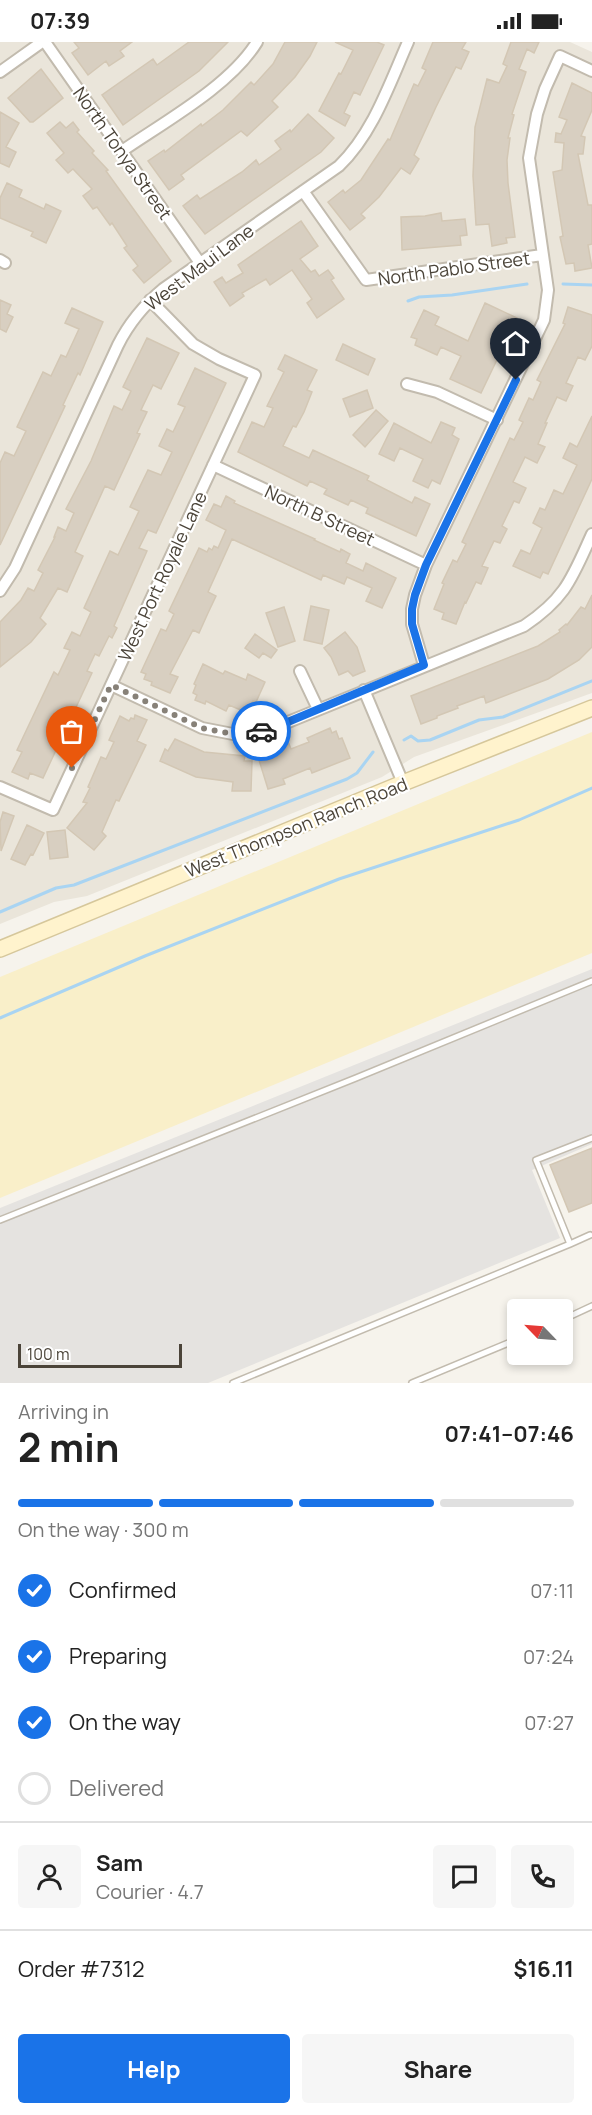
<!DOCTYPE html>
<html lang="en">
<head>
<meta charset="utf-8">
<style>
  body { margin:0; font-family:Manrope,sans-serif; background:#f6f6f6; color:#222; height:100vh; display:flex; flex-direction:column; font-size:22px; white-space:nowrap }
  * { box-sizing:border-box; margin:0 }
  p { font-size:20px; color:#767676 }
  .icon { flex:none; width:33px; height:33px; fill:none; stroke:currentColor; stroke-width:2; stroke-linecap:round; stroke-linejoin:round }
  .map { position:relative; height:1341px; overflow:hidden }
  .drawer { display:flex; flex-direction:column; background:#fff; flex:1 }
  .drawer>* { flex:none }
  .needle { width:39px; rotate:295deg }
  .buttons { position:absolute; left:507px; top:1257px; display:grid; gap:12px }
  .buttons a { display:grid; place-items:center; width:66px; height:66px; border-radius:6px; background:#fff; box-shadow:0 3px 9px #0003; font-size:30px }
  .scale { position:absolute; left:18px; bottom:15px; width:164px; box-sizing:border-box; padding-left:6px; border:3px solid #4b4439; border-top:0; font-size:16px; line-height:21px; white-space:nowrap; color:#4b4439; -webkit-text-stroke:4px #fff; paint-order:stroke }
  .pin { position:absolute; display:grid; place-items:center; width:51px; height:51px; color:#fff; margin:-62px -26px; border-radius:50% 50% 50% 0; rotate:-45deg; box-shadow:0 0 6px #0007 }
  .pin .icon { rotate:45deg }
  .courier { position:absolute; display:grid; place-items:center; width:60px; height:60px; margin:-30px; border:4px solid #1a73e8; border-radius:50%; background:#fff; color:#222; box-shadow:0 2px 8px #0007 }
  .headline em { font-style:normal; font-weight:700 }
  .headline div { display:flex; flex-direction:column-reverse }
  .headline { display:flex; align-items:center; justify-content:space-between; height:102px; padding:0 18px }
  h1 { font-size:39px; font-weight:700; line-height:45px }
  .bar { display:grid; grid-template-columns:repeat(4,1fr); gap:9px 6px; align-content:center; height:72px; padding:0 18px }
  .bar i { height:8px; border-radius:4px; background:#e0e0e0 }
  .bar .active { background:#1a73e8 }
  .bar p { grid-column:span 4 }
  .line { display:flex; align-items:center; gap:15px; padding:0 18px; border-top:2px solid #e0e0e0 }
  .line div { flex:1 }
  .round { display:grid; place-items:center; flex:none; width:63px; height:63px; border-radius:6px; background:#f6f6f6 }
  ol { padding:0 18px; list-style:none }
  li { display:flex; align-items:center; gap:18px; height:66px }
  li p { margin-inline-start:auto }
  li .icon { padding:6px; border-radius:50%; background:#1a73e8; color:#fff; stroke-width:4 }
  li:last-child { color:#767676 }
  li i { width:33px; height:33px; border:3px solid #e0e0e0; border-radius:50% }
  .button { display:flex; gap:12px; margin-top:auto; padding:12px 18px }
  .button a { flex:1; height:69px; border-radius:6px; background:#1a73e8; color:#fff; font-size:24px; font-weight:700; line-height:69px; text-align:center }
  .button a+a { background:#f6f6f6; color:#222 }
  .status { display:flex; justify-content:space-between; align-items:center; height:42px; padding:0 30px; background:#fff; direction:ltr }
  .status svg { height:16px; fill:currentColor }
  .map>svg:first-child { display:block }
  .residential { fill:#eae5da }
  .sand { fill:#f9efc9 }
  .parking { fill:#e5e3e0 }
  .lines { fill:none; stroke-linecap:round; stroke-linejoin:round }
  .stream { stroke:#a9d4f2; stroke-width:3 }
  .building { fill:#d8cfc1; stroke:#d3c7b4; stroke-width:1.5 }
  .service-casing { stroke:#c2bbae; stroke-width:8 }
  .minor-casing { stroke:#c2bbae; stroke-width:14 }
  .secondary-casing { stroke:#d6c79b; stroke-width:18 }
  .service { stroke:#fff; stroke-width:5 }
  .minor { stroke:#fff; stroke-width:10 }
  .secondary { stroke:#fff3cd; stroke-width:15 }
  .done { stroke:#878178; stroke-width:6; stroke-dasharray:0 10.8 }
  .route { stroke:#1a73e8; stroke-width:8 }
  .labels { text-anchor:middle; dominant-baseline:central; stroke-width:4.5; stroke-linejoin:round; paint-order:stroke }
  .street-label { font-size:18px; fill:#4b4439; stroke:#fff }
</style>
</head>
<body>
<div class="status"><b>07:39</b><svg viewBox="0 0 49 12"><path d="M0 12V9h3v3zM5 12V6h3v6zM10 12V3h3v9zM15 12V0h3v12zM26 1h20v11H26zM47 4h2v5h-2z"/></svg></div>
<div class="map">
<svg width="592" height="1341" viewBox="0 0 592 1341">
  <rect width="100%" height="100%" fill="#f6f3ec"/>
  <!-- residential -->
  <path class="residential" d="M0 0H570L592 10V651L414 715 382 735 87 854 54 860 0 882Z"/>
  <!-- sand -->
  <path class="sand" d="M592 690V911L0 1156V935Z"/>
  <!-- parking -->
  <path class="parking" d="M592 927V1102L532 1128 560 1196 208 1341H0V1166Z"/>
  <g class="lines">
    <!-- stream -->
    <path class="stream" d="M563 242 592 243
      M408 259 419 255 452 253 527 242
      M404 698 411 694 418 699 430 698 479 678 503 675 592 639
      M0 870 56 846 74 843 347 737 357 731 373 710
      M0 976 145 914 339 837 519 778 592 746"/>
  </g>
  <!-- building -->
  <path class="building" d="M74 0H132L120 9 124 14 109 24 106 19 88 33 72 11 79 6Z
    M189 0H228L199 29 123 83 102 53 153 17 157 23Z
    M285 0H317L310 14 295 35 272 59 278 65 247 94 241 89 181 133 184 137 169 148 148 119 164 108 165 110 201 82 202 84 223 68 251 40 254 43 273 22Z
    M335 0H377L384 3 360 53 354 50 344 71 350 74 345 84 319 69 339 31 341 32 353 8Z
    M433 0H466L462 7 469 10 461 27 456 25 436 65 414 113 419 117 410 132 401 126 379 155 361 172 365 176 350 188 328 160 343 148 345 151 361 138 388 97 390 98 414 42 418 44 426 28 422 26Z
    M511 0H539L534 11 527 7 519 27 526 30 512 72 514 73 508 96H510L507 118 508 141 515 195 506 196 507 201 492 204 489 182 476 183 473 134 475 85 487 37 499 41 507 24 503 22Z
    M41 27 63 56 33 80H30L8 56Z
    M572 41 592 51V68L581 94 585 95 583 112H578L588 163H592V202L588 203 592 226 575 229 574 221 566 222 560 195 563 194 553 130 562 128 564 101 555 100 556 91 561 92 567 78 559 75Z
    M0 70 19 81 6 105 16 110 9 125 0 121Z
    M308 72 334 96 321 110 205 192 183 164 197 153 200 157 242 130 256 118 259 123 281 107 275 99 290 88 291 90Z
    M60 80 66 86 73 80 79 88 77 90 94 109 92 111 108 128 106 129 171 219 144 241 133 228 138 224 124 206 127 204 112 181 110 183 97 165 93 167 83 154 92 147 73 127 68 131 56 118 64 111 47 91Z
    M7 141 22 148 19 155 44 167 46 162 61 169 46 201 31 194 33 190 0 176V156Z
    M441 171 442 179 465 177 467 193 460 194 461 203 402 208 401 175 425 174Z
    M301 179 318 204 300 217 311 230 315 228 319 234 328 228 334 236 331 238 344 257 317 276 307 261 312 257 292 228 270 243 266 237 242 251 244 254 230 264 214 240 222 235 226 241 243 231 238 223Z
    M0 258 11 263 7 272 13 275 6 290 0 287Z
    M485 261 517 276 481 351 450 337 461 314 441 305 437 313 415 303 417 297 411 295 424 268 439 275 435 283 468 299Z
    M568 265 592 273V304L585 318 578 315 566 341 573 344 566 359 557 355 545 381H547L538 402 545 405 537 421 525 415 513 440 526 446 519 461 514 459 502 484 507 487 500 501 494 499 482 524 488 526 481 542 476 540 466 561 465 560 456 582 442 577 444 571 434 567 444 542 442 541 453 518 457 520 466 502 462 500 510 396 514 398 523 380 519 378 529 356 533 358 541 340 537 338 565 282 563 281Z
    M72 266 103 280 80 333 78 331 63 363 65 364 0 503V421L5 410 14 414 26 389 17 385 43 330 51 334 61 313 66 315 79 287 65 281Z
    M147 296 179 311 161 347 153 343 141 368 147 370 137 391 140 392 114 448 105 444 75 510 83 514 67 550 58 546 40 576 46 582 31 600 0 625V580L21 558 28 546 34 549 43 531 38 528 55 495H54L58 485 66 489 74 471 66 467 91 419 114 364 122 368 131 349 123 345Z
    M343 302 375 317 368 333 336 318Z
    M285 313 317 328 307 348 312 350 304 370 296 385 293 384 283 404 309 416 313 408 369 434 367 438 412 461 415 455 430 462 416 494 366 471 368 466 351 458 348 463 324 452 327 447 310 439 307 444 238 410 252 380 264 385 273 366 267 364 284 330 278 327Z
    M195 326 226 341 156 491 148 488 139 506 147 509 114 584 117 586 112 596 109 594 99 614 95 612 87 629 92 631 43 736 30 731 28 737 12 730 22 710 17 708 54 630 58 633 70 608 64 606 72 590 80 594 91 570 84 566 110 509 118 513 128 492 139 469 130 465 148 428 161 433 172 410 159 404 167 387 173 390 185 365 178 362Z
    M367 348 373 366 350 375 343 357Z
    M376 368 388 379 365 405 353 393Z
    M592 374V437L548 532 543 530 540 536 513 524 521 508 530 512 542 486 533 481 540 466 545 468 554 448 563 452 577 423 563 416 570 401 577 405Z
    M441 380 455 386 452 393 459 397 440 442 432 438 428 446 413 439 423 417 400 406 394 419 379 412 394 381 431 401Z
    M226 454 235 459 234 461 315 497 314 498 340 510 341 507 350 512 346 521 363 529 366 521 396 536 382 566 366 559 372 546 347 535 344 542 323 533 321 538 232 497 208 550 216 554 208 571 199 591 193 588 170 632 178 635 170 651 151 643 152 640 144 637 146 632 141 630 161 587 166 589 174 572 169 569 199 506 207 510 209 506 212 508 214 504 218 506 226 488 206 478 214 462 221 465Z
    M592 553V605L579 618 548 637 486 661 484 654 457 664 458 666 437 674V676L421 682 411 654 538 604 560 590 559 588 566 582 567 583 581 565 585 567Z
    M311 564 329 568 322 602 304 598Z
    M284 565 295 599 278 605 266 571Z
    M345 590 357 605 365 629 353 634 348 629 339 633 331 615 324 606Z
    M255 592 277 608 271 616 263 611 259 616 245 606Z
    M203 622 223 632 225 629 246 638 248 632 265 640 256 660 253 659 250 667 244 665 243 669 229 663 226 669 206 659 205 662 195 658 197 653 193 651 196 643 194 642Z
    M135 673 147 678 137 699 146 703 119 759 116 758 102 790 106 794 94 808 67 786 87 761 83 760 90 746 88 745 101 715 106 717 114 700 109 698 120 674 129 679 131 676 134 677Z
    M330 686 332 691 336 689 339 697 342 696 350 716 312 731 310 726 283 737 285 742 268 747 259 718 266 716 265 711 289 702 291 707 309 700 307 696Z
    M175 697 204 710 245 714 244 719H252L251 749H232L233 740 196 735 160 719 165 707 168 709Z
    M3 770 14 774 1 809 0 780Z
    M27 783 44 791 33 813 31 812 25 823 11 817Z
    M65 788 68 815 50 817 47 790Z
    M592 1106V1161L569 1170 550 1123Z"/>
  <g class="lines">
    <defs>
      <path id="service" d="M0 1178 356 1036 592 939
        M590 1193 570 1202 536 1118 592 1096
        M562 1278 592 1264
        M233 1341 570 1202
        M412 1341 518 1297"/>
      <path id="minor" d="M45 0 200 221
        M0 30 42 0
        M122 109C164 80 230 44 257 0
        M303 149 366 238 542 213
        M0 218 5 221
        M407 342 437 350 497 378
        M213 423 426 523
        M0 549 15 526 118 303C129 281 144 263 163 247L339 124C373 91 389 43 408 0
        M424 623 412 582V567L415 553 426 523 544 278 548 248 529 116 537 72 545 47 560 14 592 29
        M300 629 318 667
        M111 643 202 686 238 693 271 687 524 584C566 556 572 536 592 492
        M364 648 403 741
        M0 745 53 768 255 333 219 317 193 302 150 258"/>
      <path id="secondary" d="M0 907 403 741 592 666"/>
    </defs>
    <!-- service casing -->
    <use href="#service" class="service-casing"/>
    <!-- minor casing -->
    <use href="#minor" class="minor-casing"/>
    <!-- secondary casing -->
    <use href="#secondary" class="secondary-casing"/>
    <!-- service -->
    <use href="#service" class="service"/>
    <!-- minor -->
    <use href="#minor" class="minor"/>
    <!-- secondary -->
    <use href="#secondary" class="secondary"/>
  </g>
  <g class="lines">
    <!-- done -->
    <path class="done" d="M72 726 111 643 202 686 238 693 261 689"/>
    <!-- route -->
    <path class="route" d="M261 689 271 687 424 623 412 582V567L415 553 426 523 516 338"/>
  </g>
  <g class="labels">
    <!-- street labels -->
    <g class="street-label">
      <text transform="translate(123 111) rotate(55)">North Tonya Street</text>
      <text transform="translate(199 225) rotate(-37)">West Maui Lane</text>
      <text transform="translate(454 226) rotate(-8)">North Pablo Street</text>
      <text transform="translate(320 473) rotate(25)">North B Street</text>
      <text transform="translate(162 534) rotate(-65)">West Port Royale Lane</text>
      <text transform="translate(296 785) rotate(-22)">West Thompson Ranch Road</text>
    </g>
  </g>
</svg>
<div class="buttons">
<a><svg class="needle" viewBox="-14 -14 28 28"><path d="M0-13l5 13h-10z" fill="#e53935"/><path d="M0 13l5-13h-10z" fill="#767676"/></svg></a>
</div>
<div class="scale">100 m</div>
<div class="pin" style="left:72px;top:726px;background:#ea580c"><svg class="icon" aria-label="bag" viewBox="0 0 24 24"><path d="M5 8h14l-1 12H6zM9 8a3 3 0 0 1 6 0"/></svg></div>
<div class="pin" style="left:516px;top:338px;background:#1f2937"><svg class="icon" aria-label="home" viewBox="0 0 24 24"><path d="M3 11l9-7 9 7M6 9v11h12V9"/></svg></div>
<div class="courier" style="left:261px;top:689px"><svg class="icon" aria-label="car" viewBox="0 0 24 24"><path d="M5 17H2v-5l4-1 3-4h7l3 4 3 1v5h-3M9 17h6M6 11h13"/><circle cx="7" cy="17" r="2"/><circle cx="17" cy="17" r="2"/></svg></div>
</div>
<section class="drawer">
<div class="headline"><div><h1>2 min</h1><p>Arriving in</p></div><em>07:41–07:46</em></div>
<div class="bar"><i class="active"></i><i class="active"></i><i class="active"></i><i></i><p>On the way · 300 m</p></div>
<ol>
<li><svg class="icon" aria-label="check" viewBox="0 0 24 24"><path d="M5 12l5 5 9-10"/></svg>Confirmed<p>07:11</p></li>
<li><svg class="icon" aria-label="check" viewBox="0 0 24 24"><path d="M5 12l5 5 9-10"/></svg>Preparing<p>07:24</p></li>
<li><svg class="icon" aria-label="check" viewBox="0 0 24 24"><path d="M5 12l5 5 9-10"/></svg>On the way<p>07:27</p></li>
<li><i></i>Delivered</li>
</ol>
<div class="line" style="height:108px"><a class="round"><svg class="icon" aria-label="person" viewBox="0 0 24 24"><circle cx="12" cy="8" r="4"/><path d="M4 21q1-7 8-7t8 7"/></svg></a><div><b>Sam</b><p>Courier · 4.7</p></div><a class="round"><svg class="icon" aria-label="chat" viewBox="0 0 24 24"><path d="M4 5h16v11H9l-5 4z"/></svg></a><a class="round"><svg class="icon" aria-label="phone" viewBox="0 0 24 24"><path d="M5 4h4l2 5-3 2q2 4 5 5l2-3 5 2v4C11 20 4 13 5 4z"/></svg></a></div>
<div class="line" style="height:78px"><div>Order #7312</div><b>$16.11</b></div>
<div class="button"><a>Help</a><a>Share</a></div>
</section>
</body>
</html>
